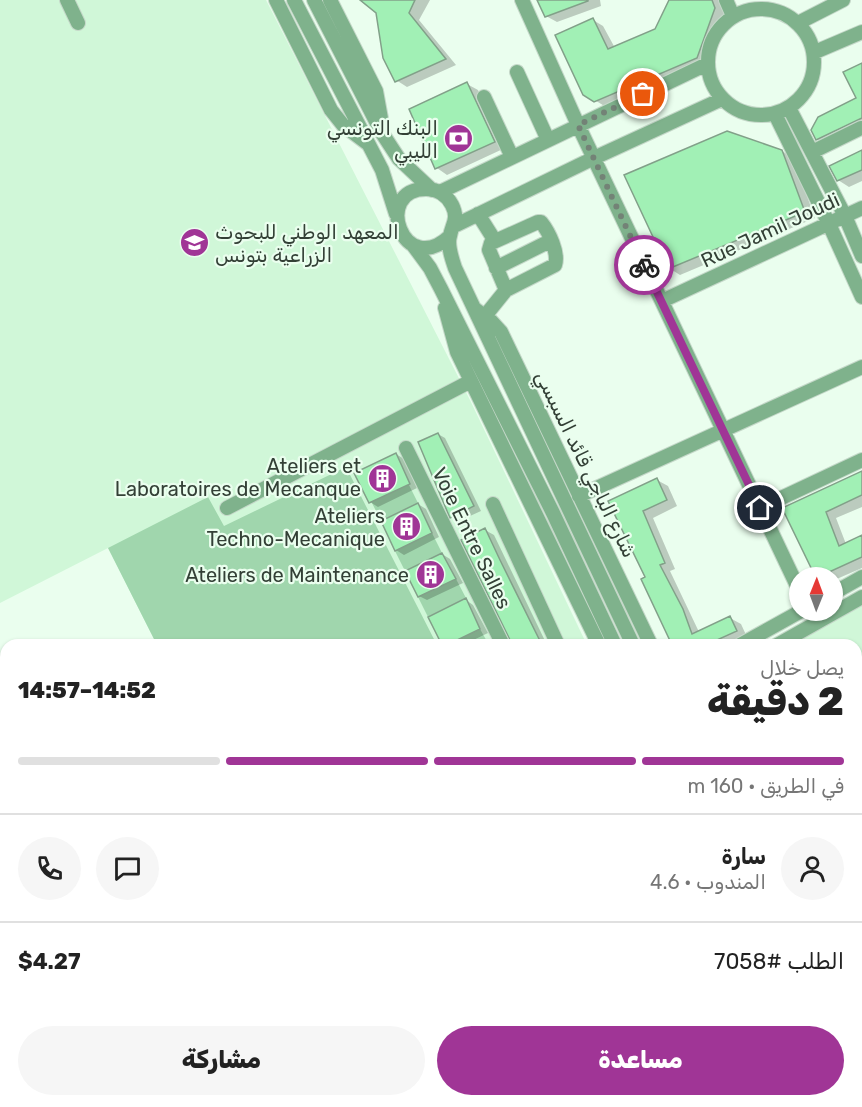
<!DOCTYPE html>
<html lang="ar">
<head>
<meta charset="utf-8">
<style>
  body { margin:0; font-family:Rubik,Vazirmatn,sans-serif; background:#f6f6f6; color:#222; direction:rtl; height:100vh; display:flex; flex-direction:column; font-size:22px; white-space:nowrap }
  * { box-sizing:border-box; margin:0 }
  p { font-size:20px; color:#767676 }
  .icon { flex:none; width:33px; height:33px; fill:none; stroke:currentColor; stroke-width:2; stroke-linecap:round; stroke-linejoin:round }
  .map { position:relative; flex:1; overflow:hidden; direction:ltr }
  .panel { position:absolute; left:0px; top:639px; width:862px; height:468px; display:flex; flex-direction:column; background:#fff; border-radius:18px 18px 0 0; box-shadow:0 2px 4px #0004; direction:rtl }
  .panel>* { flex:none }
  .needle { width:39px; rotate:1deg }
  .tools { position:absolute; left:789px; top:567px; display:grid; gap:12px }
  .tools a { display:grid; place-items:center; width:54px; height:54px; border-radius:50%; background:#fff; box-shadow:0 2px 4px #0004; font-size:30px }
  .pin { position:absolute; display:grid; place-items:center; width:51px; height:51px; color:#fff; margin:-26px; border:3px solid #fff; border-radius:50%; box-shadow:0 2px 6px #0007 }
  .courier { position:absolute; display:grid; place-items:center; width:60px; height:60px; margin:-30px; border:4px solid #a03596; border-radius:50%; background:#fff; color:#222; box-shadow:0 2px 8px #0007 }
  .head em { font-style:normal; font-weight:800 }
  .head div { display:flex; flex-direction:column-reverse }
  .head { display:flex; align-items:center; justify-content:space-between; height:102px; padding:0 18px }
  h1 { font-size:39px; font-weight:800; line-height:45px }
  .bar { display:grid; grid-template-columns:repeat(4,1fr); gap:9px 6px; align-content:center; height:72px; padding:0 18px }
  .bar i { height:8px; border-radius:4px; background:#e0e0e0 }
  .bar .current { background:#a03596 }
  .bar p { grid-column:span 4 }
  .line { display:flex; align-items:center; gap:15px; padding:0 18px; border-top:2px solid #e0e0e0 }
  .line div { flex:1 }
  .round { display:grid; place-items:center; flex:none; width:63px; height:63px; border-radius:32px; background:#f6f6f6 }
  .cta { display:flex; gap:12px; margin-top:auto; padding:12px 18px }
  .cta a { flex:1; height:69px; border-radius:36px; background:#a03596; color:#fff; font-size:24px; font-weight:800; line-height:69px; text-align:center }
  .cta a+a { background:#f6f6f6; color:#222 }
  .map>svg:first-child { display:block }
  .built { fill:#d0f7d8 }
  .green { fill:#a0d6ad }
  .shadow { fill:#0003 }
  .building { fill:#a1f0b5; stroke:#82a089; stroke-width:1.5 }
  .lines { fill:none; stroke-linecap:round; stroke-linejoin:round }
  .minor-casing { stroke:#c5d8c9; stroke-width:16 }
  .minor { stroke:#7fb28c; stroke-width:14 }
  .done { stroke:#738276; stroke-width:6; stroke-dasharray:0 10.8 }
  .route { stroke:#a03596; stroke-width:8 }
  .labels { text-anchor:middle; dominant-baseline:central; stroke-width:4.5; stroke-linejoin:round; paint-order:stroke }
  .poi-label { font-size:20px; fill:#334036; stroke:#eafeee; text-anchor:end }
  .street-label { font-size:20px; fill:#334036; stroke:#eafeee }
</style>
</head>
<body>
<div class="map">
<svg width="862" height="1107" viewBox="0 0 862 1107">
  <rect width="100%" height="100%" fill="#eafeee"/>
  <!-- built -->
  <path class="built" d="M0 0H266L470 400 587 645H157L108 548 0 603Z
    M862 604V1060L856 1040V645H790Z
    M160 1101H575L563 1107H163Z"/>
  <!-- green -->
  <path class="green" d="M346 467 437 645H157L108 548 208 497 224 526Z
    M408 483 418 503 381 521 371 501Z
    M432 533 442 553 405 571 395 551Z
    M456 579 466 598 428 617 418 597Z
    M480 629 489 645H447Z
    M0 850H6V1101H82V1107H0Z"/>
  <!-- shadow -->
  <path class="shadow" d="M362 0H430L419 20 456 65 407 87 396 80 378 12Z
    M538 0H600L601 6 557 22 546 16Z
    M670 0H719L725 14 708 63 606 107 585 94 593 20 603 26 615 48 656 30Z
    M862 65V129L828 145 817 139 858 99Z
    M467 84 478 90 505 148 447 175 437 168Z
    M782 151 793 158 815 218 680 275 669 268Z
    M862 152V181L849 187 838 180Z
    M438 434 445 438 481 511 459 521 451 517Z
    M396 454 404 459 417 488 378 507 370 502Z
    M862 473V507L836 518 846 544 862 538V568L832 581V578H818L784 509Z
    M657 480 668 486 677 506 653 518 675 569 670 571 699 632 730 618 741 624 747 637 730 645H674L647 578 610 502Z
    M418 504 426 509 439 537 404 555 396 550Z
    M485 530 494 535 547 645H514L463 540Z
    M442 554 450 559 463 583 427 600 419 596Z
    M466 600 473 605 488 633 463 645H444Z
    M229 1101H296L299 1107H236Z
    M473 1101H500L503 1107H476Z
    M739 1101H793L797 1107H742Z"/>
  <!-- building -->
  <path class="building" d="M360 0H415L409 13 446 59 395 82 383 58 376 13Z
    M537 0H588V1L545 17Z
    M669 0H712L715 8 697 58 594 102 583 95 555 35 593 18 608 49 655 29Z
    M862 63V118L816 140 811 130 818 117 856 98 843 72Z
    M467 82 495 142 435 169 409 109Z
    M727 131 782 150 805 212 668 269 624 175Z
    M862 150V170L837 181 829 166Z
    M438 433 474 506 450 518 418 442Z
    M396 453 410 484 369 503 354 473Z
    M862 471V495L826 512 839 546 862 535V557L816 578 782 508Z
    M657 478 667 500 643 511 665 563 660 565 683 609 692 634 730 616 737 631 706 645H672L641 579 645 577 608 501Z
    M418 503 432 533 395 551 381 521Z
    M485 528 500 560 542 645 512 644 461 540Z
    M442 553 456 579 418 597 405 571Z
    M466 598 480 629 447 645H442L428 617Z"/>
  <g class="lines">
    <defs>
      <path id="minor" d="M67 0 78 23
        M276 0 331 110 343 125 367 143
        M294 0 382 170 396 214
        M314 0 382 133 399 159 432 190
        M330 0 376 91 382 124
        M522 0 578 125 800 592
        M726 0 733 16
        M708 62a53 53 0 1 1 106 0a53 53 0 1 1-106 0Z
        M798 23 843 0
        M815 52 862 32
        M517 72 548 140
        M484 97 512 157
        M789 108 845 216 862 256
        M775 114 829 224 862 297
        M812 152 861 128
        M440 192 707 64
        M478 214 495 241
        M454 226 594 158 722 99
        M450 236C403 280 372 189 426 189 437 189 447 195 452 205 459 219 452 224 450 236 447 245 452 259 455 268L633 645
        M413 245 430 268 441 289 553 513 615 645
        M496 268 550 241
        M662 301 862 208
        M445 308 457 352 599 645
        M475 309 491 321 501 332 651 645
        M485 316 506 290 555 265C559 253 549 232 541 222H538L491 243 489 250 506 290
        M406 448 503 645
        M579 496 862 367
        M493 504 558 645
        M227 508 471 381
        M760 508 862 460
        M832 594 862 577
        M740 645 803 610
        M777 645 862 597
        M856 971 862 968
        M856 1067 862 1079
        M856 1093 862 1104
        M364 1101 368 1107
        M819 1101 822 1107
        M833 1101 836 1107
        M188 1107V1101
        M528 1107 540 1101
        M603 1107 615 1101"/>
    </defs>
    <!-- minor casing -->
    <use href="#minor" class="minor-casing"/>
    <!-- minor -->
    <use href="#minor" class="minor"/>
  </g>
  <g class="lines">
    <!-- done -->
    <path class="done" d="M643 94 578 125 644 265"/>
    <!-- route -->
    <path class="route" d="M644 265 760 508"/>
  </g>
  <!-- icons -->
  <defs>
    <symbol id="bank-disc" viewBox="-11 -11 22 22"><circle r="9.5" fill="#a03596" stroke="#eafeee"/><path d="M-6-4H6V4H-6ZM0-2.3a2.3 2.3 0 1 0 0 4.6a2.3 2.3 0 1 0 0-4.6Z" fill="#fff"/></symbol>
    <symbol id="university-disc" viewBox="-11 -11 22 22"><circle r="9.5" fill="#a03596" stroke="#eafeee"/><path d="M0-5L7-2L0 1L-7-2ZM-4 1L0 2.5L4 1V4Q0 6-4 4Z" fill="#fff"/></symbol>
    <symbol id="building-disc" viewBox="-11 -11 22 22"><circle r="9.5" fill="#a03596" stroke="#eafeee"/><path d="M-4-6H4V6H1V3H-1V6H-4ZM-2.5-4.3h1.7v1.8h-1.7ZM.8-4.3h1.7v1.8H.8ZM-2.5-1h1.7V.8h-1.7ZM.8-1h1.7V.8H.8Z" fill="#fff"/></symbol>
  </defs>
  <g fill-rule="evenodd">
    <use href="#bank-disc" x="442" y="122" width="33" height="33"/>
    <use href="#university-disc" x="178" y="226" width="33" height="33"/>
    <use href="#building-disc" x="366" y="462" width="33" height="33"/>
    <use href="#building-disc" x="390" y="510" width="33" height="33"/>
    <use href="#building-disc" x="414" y="558" width="33" height="33"/>
  </g>
  <g class="labels">
    <!-- poi labels -->
    <g class="poi-label">
      <text x="438" y="128">البنك التونسي<tspan x="438" dy="23">الليبي</tspan></text>
      <text x="215" y="232" text-anchor="start">المعهد الوطني للبحوث<tspan x="215" dy="23">الزراعية بتونس</tspan></text>
      <text x="361" y="466">Ateliers et<tspan x="361" dy="23">Laboratoires de Mecanque</tspan></text>
      <text x="385" y="516">Ateliers<tspan x="385" dy="23">Techno-Mecanique</tspan></text>
      <text x="409" y="575">Ateliers de Maintenance</text>
    </g>
    <!-- street labels -->
    <g class="street-label">
      <text transform="translate(770 230) rotate(-25)">Rue Jamil Joudi</text>
      <text transform="translate(586 464) rotate(64)">شارع الباجي قائد السبسي</text>
      <text transform="translate(472 538) rotate(64)">Voie Entre Salles</text>
    </g>
  </g>
</svg>
<div class="tools">
<a><svg class="needle" viewBox="-14 -14 28 28"><path d="M0-13l5 13h-10z" fill="#e53935"/><path d="M0 13l5-13h-10z" fill="#767676"/></svg></a>
</div>
<div class="pin" style="left:643px;top:94px;background:#ea580c"><svg class="icon" aria-label="bag" viewBox="0 0 24 24"><path d="M5 8h14l-1 12H6zM9 8a3 3 0 0 1 6 0"/></svg></div>
<div class="pin" style="left:760px;top:508px;background:#1f2937"><svg class="icon" aria-label="home" viewBox="0 0 24 24"><path d="M3 11l9-7 9 7M6 9v11h12V9"/></svg></div>
<div class="courier" style="left:644px;top:265px"><svg class="icon" aria-label="bike" viewBox="0 0 24 24"><circle cx="6" cy="16" r="4"/><circle cx="18" cy="16" r="4"/><path d="M6 16l4-8h5l3 8M10 8l3 8H6M13 5h3"/></svg></div>
<section class="panel">
<div class="head"><div><h1>2 دقيقة</h1><p>يصل خلال</p></div><em>14:52–14:57</em></div>
<div class="bar"><i class="current"></i><i class="current"></i><i class="current"></i><i></i><p>في الطريق · 160 m</p></div>
<div class="line" style="height:108px"><a class="round"><svg class="icon" aria-label="person" viewBox="0 0 24 24"><circle cx="12" cy="8" r="4"/><path d="M4 21q1-7 8-7t8 7"/></svg></a><div><b>سارة</b><p>المندوب · 4.6</p></div><a class="round"><svg class="icon" aria-label="chat" viewBox="0 0 24 24"><path d="M4 5h16v11H9l-5 4z"/></svg></a><a class="round"><svg class="icon" aria-label="phone" viewBox="0 0 24 24"><path d="M5 4h4l2 5-3 2q2 4 5 5l2-3 5 2v4C11 20 4 13 5 4z"/></svg></a></div>
<div class="line" style="height:78px"><div>الطلب #7058</div><b>$4.27</b></div>
<div class="cta"><a>مساعدة</a><a>مشاركة</a></div>
</section>
</div>
</body>
</html>
